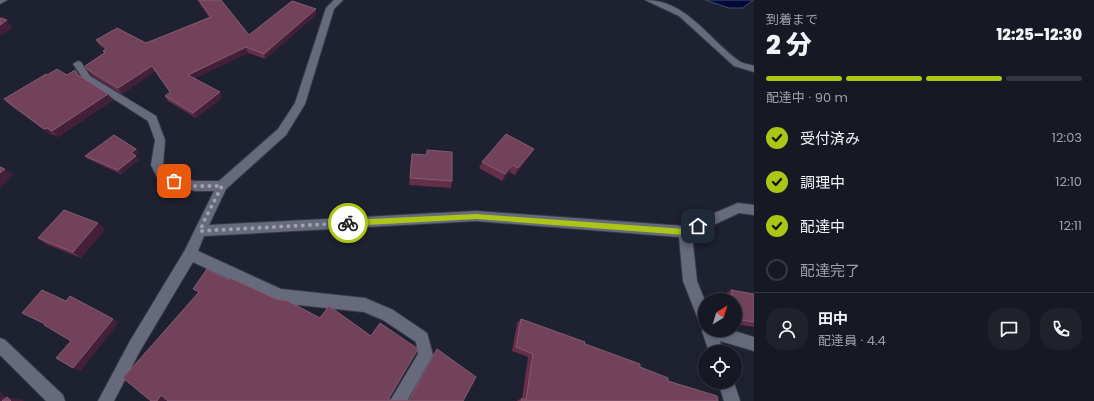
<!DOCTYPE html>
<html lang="ja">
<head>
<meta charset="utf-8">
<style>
  body { margin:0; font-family:Poppins,"Noto Sans JP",sans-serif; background:#1f222b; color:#f1f3f6; height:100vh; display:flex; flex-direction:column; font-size:15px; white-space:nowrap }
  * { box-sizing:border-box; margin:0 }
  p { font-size:13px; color:#9ea0a6 }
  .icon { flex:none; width:22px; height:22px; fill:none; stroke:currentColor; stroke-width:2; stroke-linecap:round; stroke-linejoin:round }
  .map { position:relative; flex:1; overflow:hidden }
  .panel { display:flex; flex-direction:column; background:#161923; width:340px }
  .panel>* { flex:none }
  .needle { width:26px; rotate:38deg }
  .buttons { position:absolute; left:698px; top:293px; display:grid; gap:8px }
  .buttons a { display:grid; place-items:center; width:44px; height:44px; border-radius:50%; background:#161923; box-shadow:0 2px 6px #0003,0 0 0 1px #353841; font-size:20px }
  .pin { position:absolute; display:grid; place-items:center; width:34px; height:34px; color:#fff; margin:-17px; border-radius:8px; box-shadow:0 2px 6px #0006 }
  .courier { position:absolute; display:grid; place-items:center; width:40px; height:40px; margin:-20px; border:3px solid #abc614; border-radius:50%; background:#fff; color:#222; box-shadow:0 1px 5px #0007 }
  .overview em { font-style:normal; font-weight:800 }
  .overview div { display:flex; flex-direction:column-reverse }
  .overview { display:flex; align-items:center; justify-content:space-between; height:68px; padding:0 12px }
  h1 { font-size:26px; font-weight:800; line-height:30px }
  .bar { display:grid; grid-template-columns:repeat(4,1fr); gap:6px 4px; align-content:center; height:48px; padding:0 12px }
  .bar i { height:5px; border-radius:3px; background:#353841 }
  .bar .on { background:#abc614 }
  .bar p { grid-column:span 4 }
  .line { display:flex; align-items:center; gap:10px; padding:0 12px; border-top:1px solid #353841 }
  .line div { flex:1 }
  .round { display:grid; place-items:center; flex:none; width:42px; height:42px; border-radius:16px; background:#1f222b }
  ol { padding:0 12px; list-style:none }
  li { display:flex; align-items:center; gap:12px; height:44px }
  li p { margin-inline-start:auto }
  li .icon { padding:4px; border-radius:50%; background:#abc614; color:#111; stroke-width:4 }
  li:last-child { color:#9ea0a6 }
  li i { width:22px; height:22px; border:2px solid #353841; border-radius:50% }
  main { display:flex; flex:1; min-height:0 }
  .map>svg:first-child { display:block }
  .water { fill:#000b3a; stroke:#444d71 }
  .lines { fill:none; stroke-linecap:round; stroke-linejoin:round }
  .minor-casing { stroke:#383b47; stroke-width:2 }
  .minor { fill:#666a7c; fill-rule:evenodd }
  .wall { fill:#652e49 }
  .shaded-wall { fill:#432037 }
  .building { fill:#72425b; stroke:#845c72 }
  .route { fill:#abc614 }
  .done { stroke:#9fa2ad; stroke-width:4; stroke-dasharray:0 7.2 }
</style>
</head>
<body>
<main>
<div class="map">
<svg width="754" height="401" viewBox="0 0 754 401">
  <rect width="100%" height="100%" fill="#1e212f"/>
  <!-- water -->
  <path class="water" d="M705 0H753L743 8H729Z"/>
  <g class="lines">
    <defs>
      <path id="minor" d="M0 0H7L0 4Z
        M334 0H343L334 9 305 104 286 135 226 189 209 225 476 211 684 226 738 203 754 205V215L739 213 692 235 697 281 705 301V330H731L754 337V351L720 341 723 352H709L702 331 704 326 700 324 683 281 679 237 476 221 204 236 198 251 281 289 365 298 393 310 427 333 433 355 407 401H390L418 354 416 342 383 320 364 312 280 303 193 262 140 351 114 401H98L130 341 185 250 214 191H195L159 181 151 165 155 140 148 121 84 80 73 64 78 61 81 62 90 76 156 116 165 140 163 165 167 174 195 181H219L278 129 295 103 326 8Z
        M645 0C687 0 708 39 739 61 743 64 749 64 754 66V72L734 66 679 16Z
        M0 338 5 340 63 395 65 401H46L0 355Z
        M718 382H734L740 401H724Z"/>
    </defs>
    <!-- minor casing -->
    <use href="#minor" class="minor-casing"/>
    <!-- minor -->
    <use href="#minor" class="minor"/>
  </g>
  <!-- wall -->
  <path class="wall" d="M197 0H221L249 35 316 9V15L265 59 248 53 195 78 222 98 196 118 168 101 165 96 170 92 155 71 122 94 91 75 85 66 104 53 103 51 105 49 100 46 96 40 146 43 209 17Z
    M47 75H78L113 100 58 137 53 134 51 135 10 105 4 99Z
    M136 149 139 153 135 156 139 160 121 174 88 159 85 156Z
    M534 149 530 155 515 175 509 172 502 181 479 168 482 162Z
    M427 150 452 181 451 188 409 185 412 154 426 155Z
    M105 229 81 258 46 244 38 238Z
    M731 290 754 294V327L735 324V300H715L714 297 721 293 725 294Z
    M521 319 585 344 640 367 668 381 718 401H517L518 400 522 398 528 357 512 351 517 323Z"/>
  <!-- shaded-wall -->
  <path class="shaded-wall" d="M316 9V15L265 59 264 54Z
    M3 16 13 28 0 36V17Z
    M246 47 248 53 191 80 188 75Z
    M152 66 155 71 122 94 118 88Z
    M220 92 222 98 196 118 193 113Z
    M108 94 113 100 58 137 52 131Z
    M47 128 53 134 51 135 44 129Z
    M136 149 139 153 134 157 131 153Z
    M534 149 530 155 515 175 518 168Z
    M136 156 139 160 121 174 118 170Z
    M512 165 509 172 502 181 505 174Z
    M5 169 13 175 0 188V173Z
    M98 223 105 229 81 258 73 252Z
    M113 319 119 322 81 371 73 368Z
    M418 349 416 353 389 400V398Z
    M0 391 9 401H0Z
    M161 395 169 398 166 401H157Z
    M7 397 23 400 24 401H11Z"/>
  <!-- building -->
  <path class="building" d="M199 0H221L249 35 292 1 316 9 264 54 246 47 188 75 220 92 193 113 165 96 170 92 152 66 118 88 87 69 85 66 106 52 103 51 107 48 96 40 117 28 146 43 211 17Z
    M0 18 7 20 0 25Z
    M57 69 67 75 75 70 78 75 108 94 52 131 47 128 44 129 4 99 46 74 47 75Z
    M506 134 534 149 518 168 512 165 505 174 482 162Z
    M114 135 136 149 131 153 136 156 118 170 85 156Z
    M427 150 452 152V181L410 178 412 154 427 155Z
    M0 167 5 169 0 173Z
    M64 210 98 223 73 252 38 238Z
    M207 269 229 280 230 278 276 299 288 301 320 318 329 306 371 336 380 323 418 349 389 398V400H409L437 349 476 377 463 401H168L161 395 157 401H151L123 378 199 292 193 289Z
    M42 290 66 301 70 296 113 319 73 368 56 358 71 341 44 325 45 324 22 313Z
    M731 290 754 294V322L735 319V300H723L721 293 733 295Z
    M521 319 585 342V344L640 364V367L668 378V381L717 396 718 401H521L522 398 526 400 533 354 516 347Z
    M7 397 11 401H2Z"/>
  <!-- route -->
  <path class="route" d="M476 214 685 229 698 223 702 226 701 228 685 235 476 219 348 226 345 223 348 220Z"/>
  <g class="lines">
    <!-- done -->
    <path class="done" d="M174 181 195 186H222L205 219 200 231 348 223"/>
  </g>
</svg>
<div class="buttons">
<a><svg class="needle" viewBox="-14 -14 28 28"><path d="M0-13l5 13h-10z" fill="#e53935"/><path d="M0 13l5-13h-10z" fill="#9ea0a6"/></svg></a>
<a><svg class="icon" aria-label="locate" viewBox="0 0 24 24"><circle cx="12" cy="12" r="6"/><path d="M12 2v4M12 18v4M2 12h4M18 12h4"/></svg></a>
</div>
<div class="pin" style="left:174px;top:181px;background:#ea580c"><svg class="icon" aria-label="bag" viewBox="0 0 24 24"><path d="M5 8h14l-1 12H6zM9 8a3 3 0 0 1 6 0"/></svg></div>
<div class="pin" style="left:698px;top:226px;background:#1f2937"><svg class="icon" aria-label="home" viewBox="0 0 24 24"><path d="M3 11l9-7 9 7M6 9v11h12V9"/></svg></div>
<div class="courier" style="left:348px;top:223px"><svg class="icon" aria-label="bike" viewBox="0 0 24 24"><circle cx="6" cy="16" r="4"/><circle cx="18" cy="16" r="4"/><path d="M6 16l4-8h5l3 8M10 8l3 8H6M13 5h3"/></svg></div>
</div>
<section class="panel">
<div class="overview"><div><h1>2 分</h1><p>到着まで</p></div><em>12:25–12:30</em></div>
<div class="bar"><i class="on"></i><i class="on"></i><i class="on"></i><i></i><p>配達中 · 90 m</p></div>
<ol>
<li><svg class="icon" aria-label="check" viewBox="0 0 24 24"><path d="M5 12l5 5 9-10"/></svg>受付済み<p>12:03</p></li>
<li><svg class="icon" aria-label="check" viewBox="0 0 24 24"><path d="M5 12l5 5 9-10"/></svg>調理中<p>12:10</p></li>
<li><svg class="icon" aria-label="check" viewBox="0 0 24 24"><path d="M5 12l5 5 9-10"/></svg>配達中<p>12:11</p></li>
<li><i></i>配達完了</li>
</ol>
<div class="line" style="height:72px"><a class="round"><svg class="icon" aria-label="person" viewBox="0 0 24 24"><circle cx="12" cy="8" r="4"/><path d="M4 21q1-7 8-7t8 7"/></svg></a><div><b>田中</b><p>配達員 · 4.4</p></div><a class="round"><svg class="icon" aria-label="chat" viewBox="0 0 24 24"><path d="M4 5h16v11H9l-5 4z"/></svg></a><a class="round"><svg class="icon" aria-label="phone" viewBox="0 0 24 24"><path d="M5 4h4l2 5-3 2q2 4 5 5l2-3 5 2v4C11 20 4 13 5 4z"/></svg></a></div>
</section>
</main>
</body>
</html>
